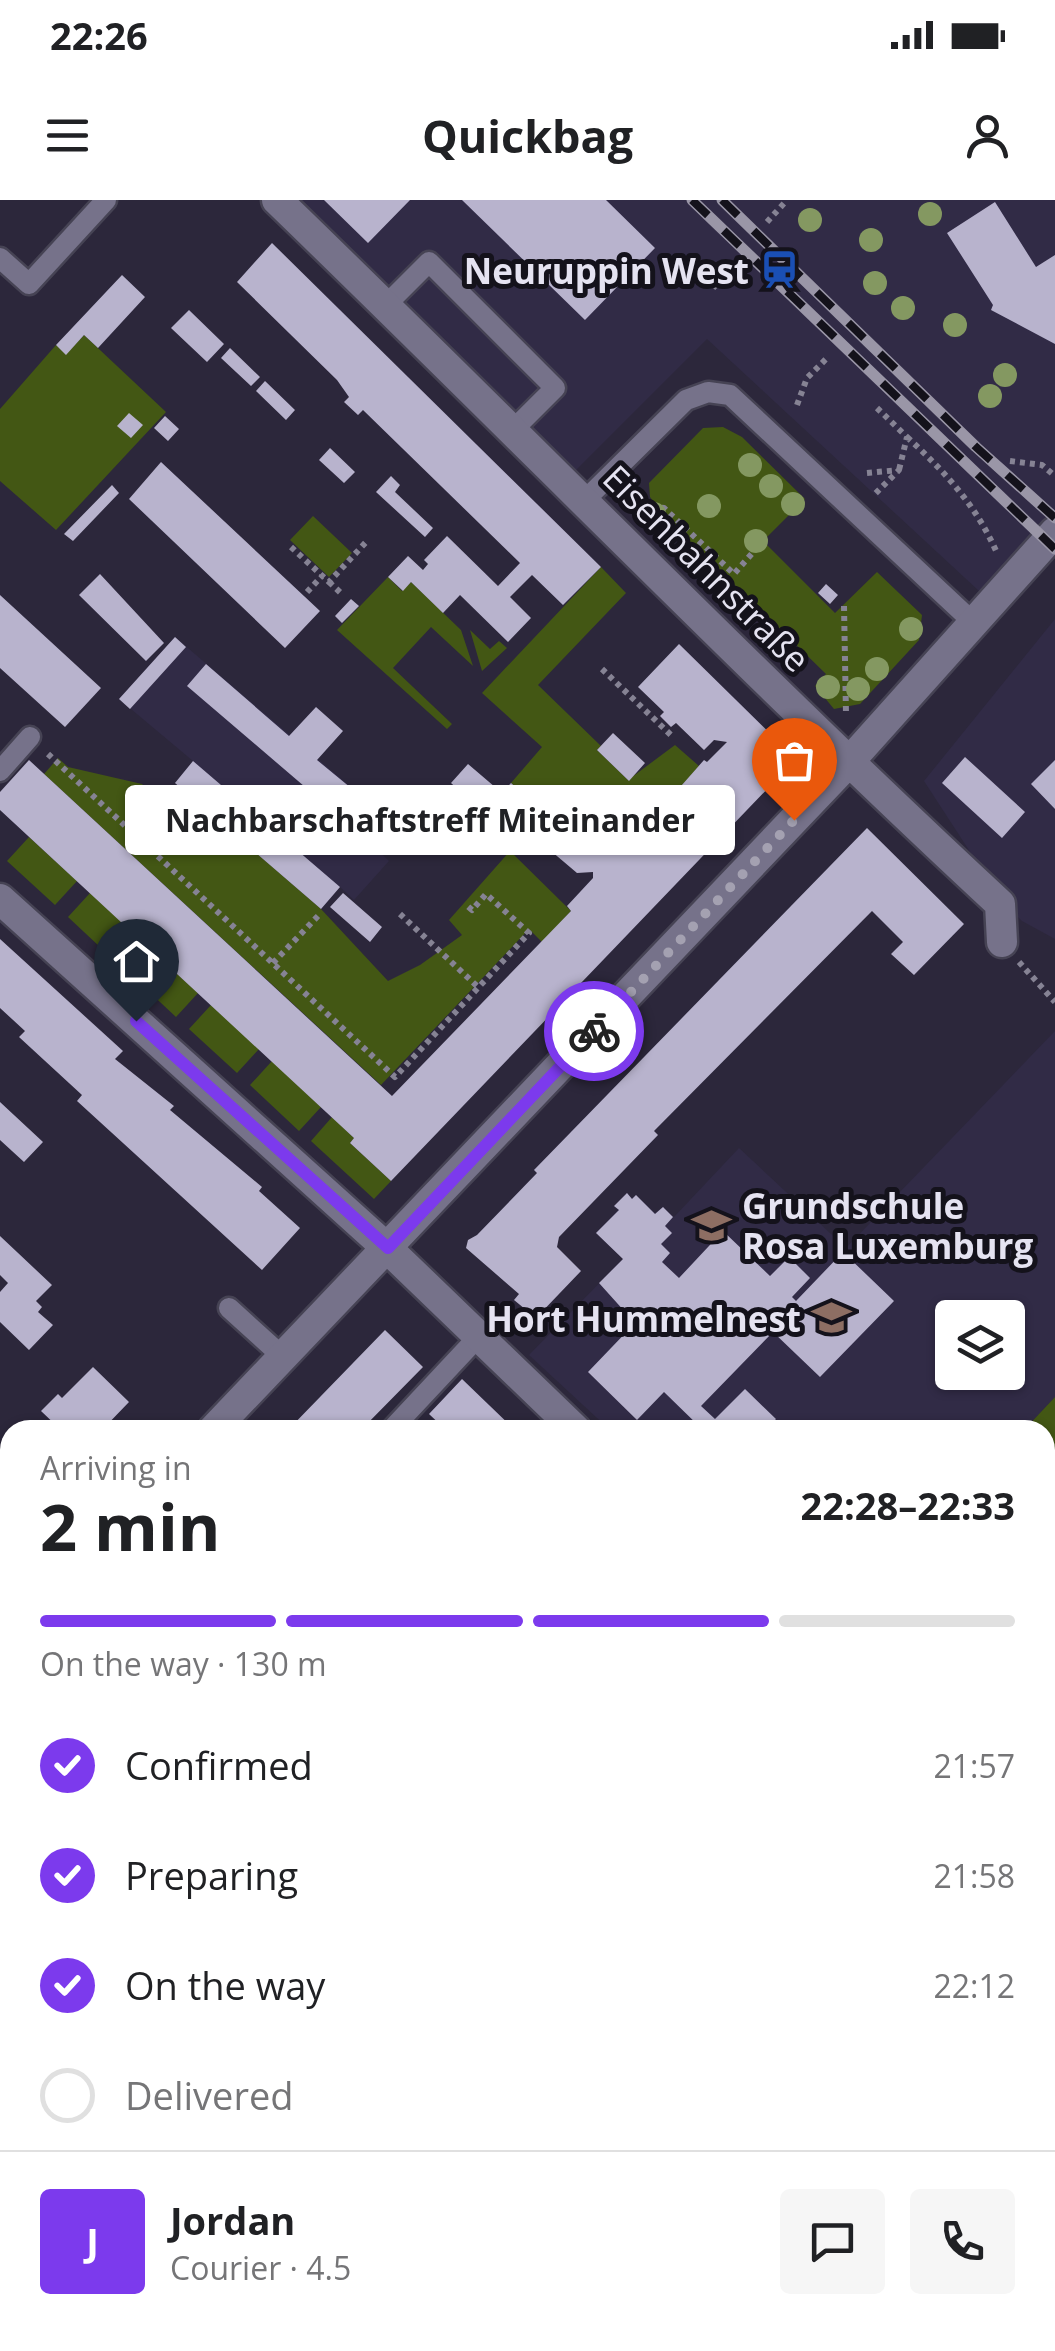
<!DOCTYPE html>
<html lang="en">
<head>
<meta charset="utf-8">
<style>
  body { margin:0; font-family:"Open Sans",sans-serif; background:#f6f6f6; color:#202124; height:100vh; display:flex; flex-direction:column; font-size:38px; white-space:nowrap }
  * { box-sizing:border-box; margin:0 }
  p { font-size:32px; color:#757577 }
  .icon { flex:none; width:55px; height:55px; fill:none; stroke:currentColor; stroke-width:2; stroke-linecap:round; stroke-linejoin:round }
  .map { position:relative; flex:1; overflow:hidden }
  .sheet { position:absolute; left:0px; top:1220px; width:1055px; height:932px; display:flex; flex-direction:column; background:#fff; border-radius:30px 30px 0 0; box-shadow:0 2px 8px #0004 }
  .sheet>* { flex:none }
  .fabs { position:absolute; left:935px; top:1100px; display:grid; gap:20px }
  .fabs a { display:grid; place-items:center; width:90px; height:90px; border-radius:10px; background:#fff; box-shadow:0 2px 8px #0004; font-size:50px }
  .pin { position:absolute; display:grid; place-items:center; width:85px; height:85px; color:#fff; margin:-102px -42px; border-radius:50% 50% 50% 0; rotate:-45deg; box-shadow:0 0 10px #0007 }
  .pin .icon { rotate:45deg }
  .courier { position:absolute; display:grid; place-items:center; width:100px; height:100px; margin:-50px; border:8px solid #7c3aed; border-radius:50%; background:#fff; color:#222; box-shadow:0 2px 12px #0007 }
  .bubble { position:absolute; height:70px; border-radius:10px; background:#fff; box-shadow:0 2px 8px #0004; font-size:32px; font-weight:700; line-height:70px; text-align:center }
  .summary em { font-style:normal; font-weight:700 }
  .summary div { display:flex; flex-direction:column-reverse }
  .summary { display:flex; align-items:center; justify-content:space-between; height:170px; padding:0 40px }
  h1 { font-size:65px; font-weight:700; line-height:75px }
  .bar { display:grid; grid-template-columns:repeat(4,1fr); gap:15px 10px; align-content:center; height:120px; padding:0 40px }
  .bar i { height:12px; border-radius:8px; background:#e0e0e0 }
  .bar .selected { background:#7c3aed }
  .bar p { grid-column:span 4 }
  .line { display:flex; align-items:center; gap:25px; padding:0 40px; border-top:2px solid #e0e0e0 }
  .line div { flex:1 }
  .round { display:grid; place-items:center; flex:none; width:105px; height:105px; border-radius:10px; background:#f6f6f6 }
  ol { padding:0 40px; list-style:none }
  li { display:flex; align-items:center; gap:30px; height:110px }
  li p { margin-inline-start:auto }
  li .icon { padding:10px; border-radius:50%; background:#7c3aed; color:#fff; stroke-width:4 }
  li:last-child { color:#757577 }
  li i { width:55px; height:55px; border:5px solid #e0e0e0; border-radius:50% }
  .status { display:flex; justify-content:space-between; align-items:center; height:70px; padding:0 50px; background:#fff; direction:ltr }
  .status svg { height:28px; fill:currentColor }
  header { display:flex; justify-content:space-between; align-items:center; height:130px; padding:0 40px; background:#fff; font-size:45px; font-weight:700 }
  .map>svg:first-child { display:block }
  .built { fill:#312b46; fill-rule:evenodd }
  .green { fill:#435714 }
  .building { fill:#b8b3cd }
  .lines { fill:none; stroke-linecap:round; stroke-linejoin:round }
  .lane-casing { stroke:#464354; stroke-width:25 }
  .street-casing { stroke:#464354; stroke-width:35 }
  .primary-casing { stroke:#464354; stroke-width:35 }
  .path { stroke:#868394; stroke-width:6; stroke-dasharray:5 5; stroke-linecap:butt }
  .lane { stroke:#76728a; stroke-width:20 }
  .street { stroke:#76728a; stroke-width:30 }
  .primary { stroke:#b97992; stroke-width:30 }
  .rail-casing { stroke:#9a96a7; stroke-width:11 }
  .rail { stroke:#14121b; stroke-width:8; stroke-dasharray:22; stroke-linecap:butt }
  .tree { fill:#849861 }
  .done { stroke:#a4a1b1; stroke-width:10; stroke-dasharray:0 18 }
  .route { stroke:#7c3aed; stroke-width:12 }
  .labels { text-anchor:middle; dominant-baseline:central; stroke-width:10; stroke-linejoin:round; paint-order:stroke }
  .poi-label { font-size:35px; font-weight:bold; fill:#e5e3f1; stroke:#14121b; text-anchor:end }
  .street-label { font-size:35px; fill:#e5e3f1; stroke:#14121b }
</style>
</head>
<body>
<div class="status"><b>22:26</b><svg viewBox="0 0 49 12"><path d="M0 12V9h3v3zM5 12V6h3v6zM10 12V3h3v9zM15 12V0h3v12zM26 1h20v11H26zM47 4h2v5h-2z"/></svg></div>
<header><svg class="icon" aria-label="menu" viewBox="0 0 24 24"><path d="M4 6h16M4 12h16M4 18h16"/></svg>Quickbag<svg class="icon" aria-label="person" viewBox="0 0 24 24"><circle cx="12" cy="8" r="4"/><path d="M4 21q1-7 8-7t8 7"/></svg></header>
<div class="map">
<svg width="1055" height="2151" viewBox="0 0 1055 2151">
  <rect width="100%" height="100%" fill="#2c273b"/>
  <!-- built -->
  <path class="built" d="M277 0H1055V332L992 403 707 139 566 280Z
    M1055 419V739L1022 721 1002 701 924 581Z
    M175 437 373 606 356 629 389 661 354 700 340 687 321 709 175 583 193 561 119 499Z
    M1055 831V1197L1024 1230H610L529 1155 623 1059 596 1033 618 1010 614 1006 627 993 632 998 636 995 655 1013 663 1007 674 1017 739 948 846 1048ZM952 1118H1008V1172H952Z"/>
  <!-- green -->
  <path class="green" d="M84 135 166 212 56 330 0 281V209L56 145 66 154Z
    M723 227 742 237 805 299 763 341 835 413 877 372 922 415 919 440 860 504 834 509 815 486 826 474 663 315 650 297 649 283 703 228Z
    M313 316 352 353 329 377 290 340Z
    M601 367 626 393 538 485 601 546 597 550 628 580 675 545 699 566 651 620 647 617 636 628 639 633 626 646 567 632 511 583 542 547 482 493Z
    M388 377 402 391 411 382 461 430 473 466 431 427 393 468 452 524 447 529 337 430Z
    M470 430 490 449 499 441 507 448 482 471Z
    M58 558 68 567 142 584 165 605 181 588 321 709 388 781 420 765 462 735 449 720 510 651 571 711 542 742 529 729 381 885 44 574Z
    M29 637 77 681 55 705 7 661Z
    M90 693 139 738 116 762 68 717Z
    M152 751 198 793 176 817 130 774Z
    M211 805 259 849 237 873 189 829Z
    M272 861 321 907 299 931 250 885Z
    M332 917 354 938 350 943 391 981 374 999 311 941Z
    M1055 1197V1504L1045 1494V1230H1024Z
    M0 1986 10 1996V2142L158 2143 166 2151H0Z"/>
  <!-- building -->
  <path class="building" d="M324 0H410L368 43Z
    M462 0H606L655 48 585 120Z
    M995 2 1036 67 1055 55V144L991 110 993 105 947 33Z
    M272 43 601 367 563 405 532 375 510 397 531 418 508 442 460 395 443 413 411 382 403 391 388 377 408 356 423 370 428 364 424 360 447 336 498 386 520 363 363 210 358 215 344 202 349 197 337 180 237 82Z
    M122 75 145 97 98 148 84 135 66 155 56 145Z
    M189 110 224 144 207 162 171 128Z
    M230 148 260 177 251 186 221 158Z
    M265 181 295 210 286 220 256 191Z
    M129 213 143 225 131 238 117 226Z
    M165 216 179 229 168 241 154 228Z
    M330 248 355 272 344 283 319 260Z
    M161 262 320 411 285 448 129 299Z
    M391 276 400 285 395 292 433 328 425 337 376 292Z
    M112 285 119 293 73 341 64 334Z
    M100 374 164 443 146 461 79 395Z
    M826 384 838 395 830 404 818 393Z
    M0 395 101 488 65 527 0 468Z
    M351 399 359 406 342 423 335 416Z
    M175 437 186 447 130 509 119 499Z
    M679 444 796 559 391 981 350 943 354 938 0 610V592L29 560 392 896 571 711 567 706 593 678V672L577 673 518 623 507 635 451 583 468 564 502 593 511 583 567 632 583 613 626 646 647 616 651 620 704 560 707 562 727 542 714 540 704 550 676 523 671 527 660 516 664 512 638 487Z
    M206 464 289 536 316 507 343 531 317 560 351 588 332 610 187 486Z
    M613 533 645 563 629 581 597 550Z
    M965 557 1025 612 1002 638 942 583Z
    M1055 560V609L1031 584Z
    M193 561 340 687 321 709 175 583Z
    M363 598 373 606 356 629 344 619Z
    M867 628 964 724 914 775 891 754 903 742 872 711 654 931 658 935 559 1037 557 1047 581 1071 536 1118 514 1100 519 1094 466 1048 468 1040 477 1035 537 973 534 970Z
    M343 693 382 727 370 742 330 707Z
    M0 739 123 851 115 859 174 906 170 910 262 987 259 991 300 1028 262 1070 77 901 82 895 19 837 25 831 0 808Z
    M0 902 43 942 24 962 0 940Z
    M627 993 632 999 636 995 655 1014 663 1007 673 1017 665 1026 672 1033 661 1044 670 1053 662 1062 679 1078 723 1031 770 1076 789 1057 810 1078 792 1097 796 1101 843 1052 894 1101 820 1177 773 1132 701 1206 715 1219 745 1189 776 1219 766 1230H703L664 1192 637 1220 588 1172 635 1123 599 1083 623 1059 596 1033 619 1010 614 1006Z
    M0 1036 52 1085 36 1101 42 1107 38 1112 53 1125 29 1150 0 1122V1092L8 1083 0 1075Z
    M385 1130 423 1167 361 1230H288Z
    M93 1167 129 1202 102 1230H61L41 1211 58 1194 62 1198Z
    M462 1179 515 1230H446L429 1214Z
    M0 1289 10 1299V1331L6 1328 0 1334Z
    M10 1509V1591L0 1601V1519Z
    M1045 1544 1055 1554V1622L1045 1613Z
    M1055 1807V1874L1053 1876 1045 1872V1817Z
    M840 2142H884L876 2151H831Z"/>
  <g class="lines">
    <defs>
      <path id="lane" d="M0 58 29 84 106 0
        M386 105 429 62 555 188 514 229
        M586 299 686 200 708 192 730 195 975 424
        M0 571 30 537
        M229 1108 283 1157
        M391 1230 478 1137"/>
      <path id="street" d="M277 0C519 234 754 476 1000 704L1002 742
        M0 699 388 1049 576 1230
        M213 1230 848 563 1055 332
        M0 1450 10 1440
        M1045 1694 1055 1704
        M334 2151 343 2142"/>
      <path id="primary" d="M0 1954 10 1964
        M188 2142 196 2151"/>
    </defs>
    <!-- lane casing -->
    <use href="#lane" class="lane-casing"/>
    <!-- street casing -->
    <use href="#street" class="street-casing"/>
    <!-- primary casing -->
    <use href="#primary" class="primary-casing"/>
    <!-- path -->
    <path class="path" d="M767 22 787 0
      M713 88 733 67
      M797 205 807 178 826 159
      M877 208 907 237 899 270
      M907 237C945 272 976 305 997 353
      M1010 261 1042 265 1055 276
      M867 273 899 270 873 296
      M632 304 664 308 734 374 763 341
      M291 347 329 382 367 341
      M329 382 343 395
      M307 392 322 376
      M844 406 846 514
      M602 469 674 538
      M48 554 395 877 529 733 486 694 472 710 465 704
      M400 714 478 787
      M1019 762 1055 802
      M273 763 318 716
      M0 1912 10 1922
      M228 2142 237 2151"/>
    <!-- lane -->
    <use href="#lane" class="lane"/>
    <!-- street -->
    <use href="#street" class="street"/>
    <!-- primary -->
    <use href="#primary" class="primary"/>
    <defs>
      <path id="rail" d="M692 0 1055 349
        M722 0 976 247 1055 318"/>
    </defs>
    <!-- rail casing -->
    <use href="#rail" class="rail-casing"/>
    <!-- rail -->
    <use href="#rail" class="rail"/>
  </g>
  <!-- trees -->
  <g class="tree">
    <circle cx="930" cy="14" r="12"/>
    <circle cx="810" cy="20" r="12"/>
    <circle cx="871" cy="40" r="12"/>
    <circle cx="875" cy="83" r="12"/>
    <circle cx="903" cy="108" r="12"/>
    <circle cx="955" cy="125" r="12"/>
    <circle cx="1005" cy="175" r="12"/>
    <circle cx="990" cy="196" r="12"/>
    <circle cx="750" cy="265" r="12"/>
    <circle cx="771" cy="286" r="12"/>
    <circle cx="793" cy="304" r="12"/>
    <circle cx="709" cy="306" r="12"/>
    <circle cx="654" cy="314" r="12"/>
    <circle cx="756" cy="341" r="12"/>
    <circle cx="911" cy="429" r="12"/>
    <circle cx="877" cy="469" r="12"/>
    <circle cx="828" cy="487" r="12"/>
    <circle cx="858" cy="489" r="12"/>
  </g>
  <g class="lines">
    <!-- done -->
    <path class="done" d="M594 831 794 620"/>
    <!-- route -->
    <path class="route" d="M136 821 388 1048 594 831"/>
  </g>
  <!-- icons -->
  <defs>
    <symbol id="station-bare" viewBox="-9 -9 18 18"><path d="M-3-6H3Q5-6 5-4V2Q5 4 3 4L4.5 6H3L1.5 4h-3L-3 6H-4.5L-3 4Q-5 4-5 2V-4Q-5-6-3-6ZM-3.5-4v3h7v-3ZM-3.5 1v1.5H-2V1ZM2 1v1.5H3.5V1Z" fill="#1a4fb4" stroke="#14121b" stroke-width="2.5" paint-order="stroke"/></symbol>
    <symbol id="school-bare" viewBox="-9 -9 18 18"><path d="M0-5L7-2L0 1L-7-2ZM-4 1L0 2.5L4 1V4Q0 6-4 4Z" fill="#8d6e63" stroke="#14121b" stroke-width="2.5" paint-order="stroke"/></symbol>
  </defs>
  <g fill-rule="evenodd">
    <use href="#station-bare" x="752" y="42" width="55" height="55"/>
    <use href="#school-bare" x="684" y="998" width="55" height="55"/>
    <use href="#school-bare" x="804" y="1090" width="55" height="55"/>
  </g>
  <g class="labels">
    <!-- poi labels -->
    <g class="poi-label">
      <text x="749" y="70">Neuruppin West</text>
      <text x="742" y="1005" text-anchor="start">Grundschule<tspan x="742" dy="40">Rosa Luxemburg</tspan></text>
      <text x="801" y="1118">Hort Hummelnest</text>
    </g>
    <!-- street labels -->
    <g class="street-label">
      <text transform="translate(707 368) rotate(45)">Eisenbahnstraße</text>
    </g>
  </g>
</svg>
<div class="fabs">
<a><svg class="icon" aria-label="layers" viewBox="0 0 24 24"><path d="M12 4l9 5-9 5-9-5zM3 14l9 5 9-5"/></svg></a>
</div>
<div class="pin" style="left:794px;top:620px;background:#ea580c"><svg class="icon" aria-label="bag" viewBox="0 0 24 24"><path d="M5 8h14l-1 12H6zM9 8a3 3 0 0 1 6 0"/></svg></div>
<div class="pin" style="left:136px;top:821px;background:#1f2937"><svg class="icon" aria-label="home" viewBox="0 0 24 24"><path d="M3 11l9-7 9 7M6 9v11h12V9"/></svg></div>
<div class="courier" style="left:594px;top:831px"><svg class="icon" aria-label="bike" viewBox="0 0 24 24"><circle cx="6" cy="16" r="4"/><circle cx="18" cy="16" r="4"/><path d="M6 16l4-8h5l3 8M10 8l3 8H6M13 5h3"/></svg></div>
<div class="bubble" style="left:125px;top:585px;width:610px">Nachbarschaftstreff Miteinander</div>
<section class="sheet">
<div class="summary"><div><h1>2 min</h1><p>Arriving in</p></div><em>22:28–22:33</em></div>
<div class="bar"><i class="selected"></i><i class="selected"></i><i class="selected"></i><i></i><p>On the way · 130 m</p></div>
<ol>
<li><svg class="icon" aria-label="check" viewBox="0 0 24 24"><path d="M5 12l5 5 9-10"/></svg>Confirmed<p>21:57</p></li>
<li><svg class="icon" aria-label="check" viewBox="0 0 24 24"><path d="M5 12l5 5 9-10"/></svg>Preparing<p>21:58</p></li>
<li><svg class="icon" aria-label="check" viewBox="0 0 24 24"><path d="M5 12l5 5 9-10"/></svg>On the way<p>22:12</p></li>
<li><i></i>Delivered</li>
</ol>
<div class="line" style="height:180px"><b class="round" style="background:#7c3aed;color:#fff">J</b><div><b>Jordan</b><p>Courier · 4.5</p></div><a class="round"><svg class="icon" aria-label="chat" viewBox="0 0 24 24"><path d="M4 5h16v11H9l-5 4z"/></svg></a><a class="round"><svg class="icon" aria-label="phone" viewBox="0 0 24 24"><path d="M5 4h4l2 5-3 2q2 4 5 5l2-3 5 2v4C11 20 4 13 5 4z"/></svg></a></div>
</section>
</div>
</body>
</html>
